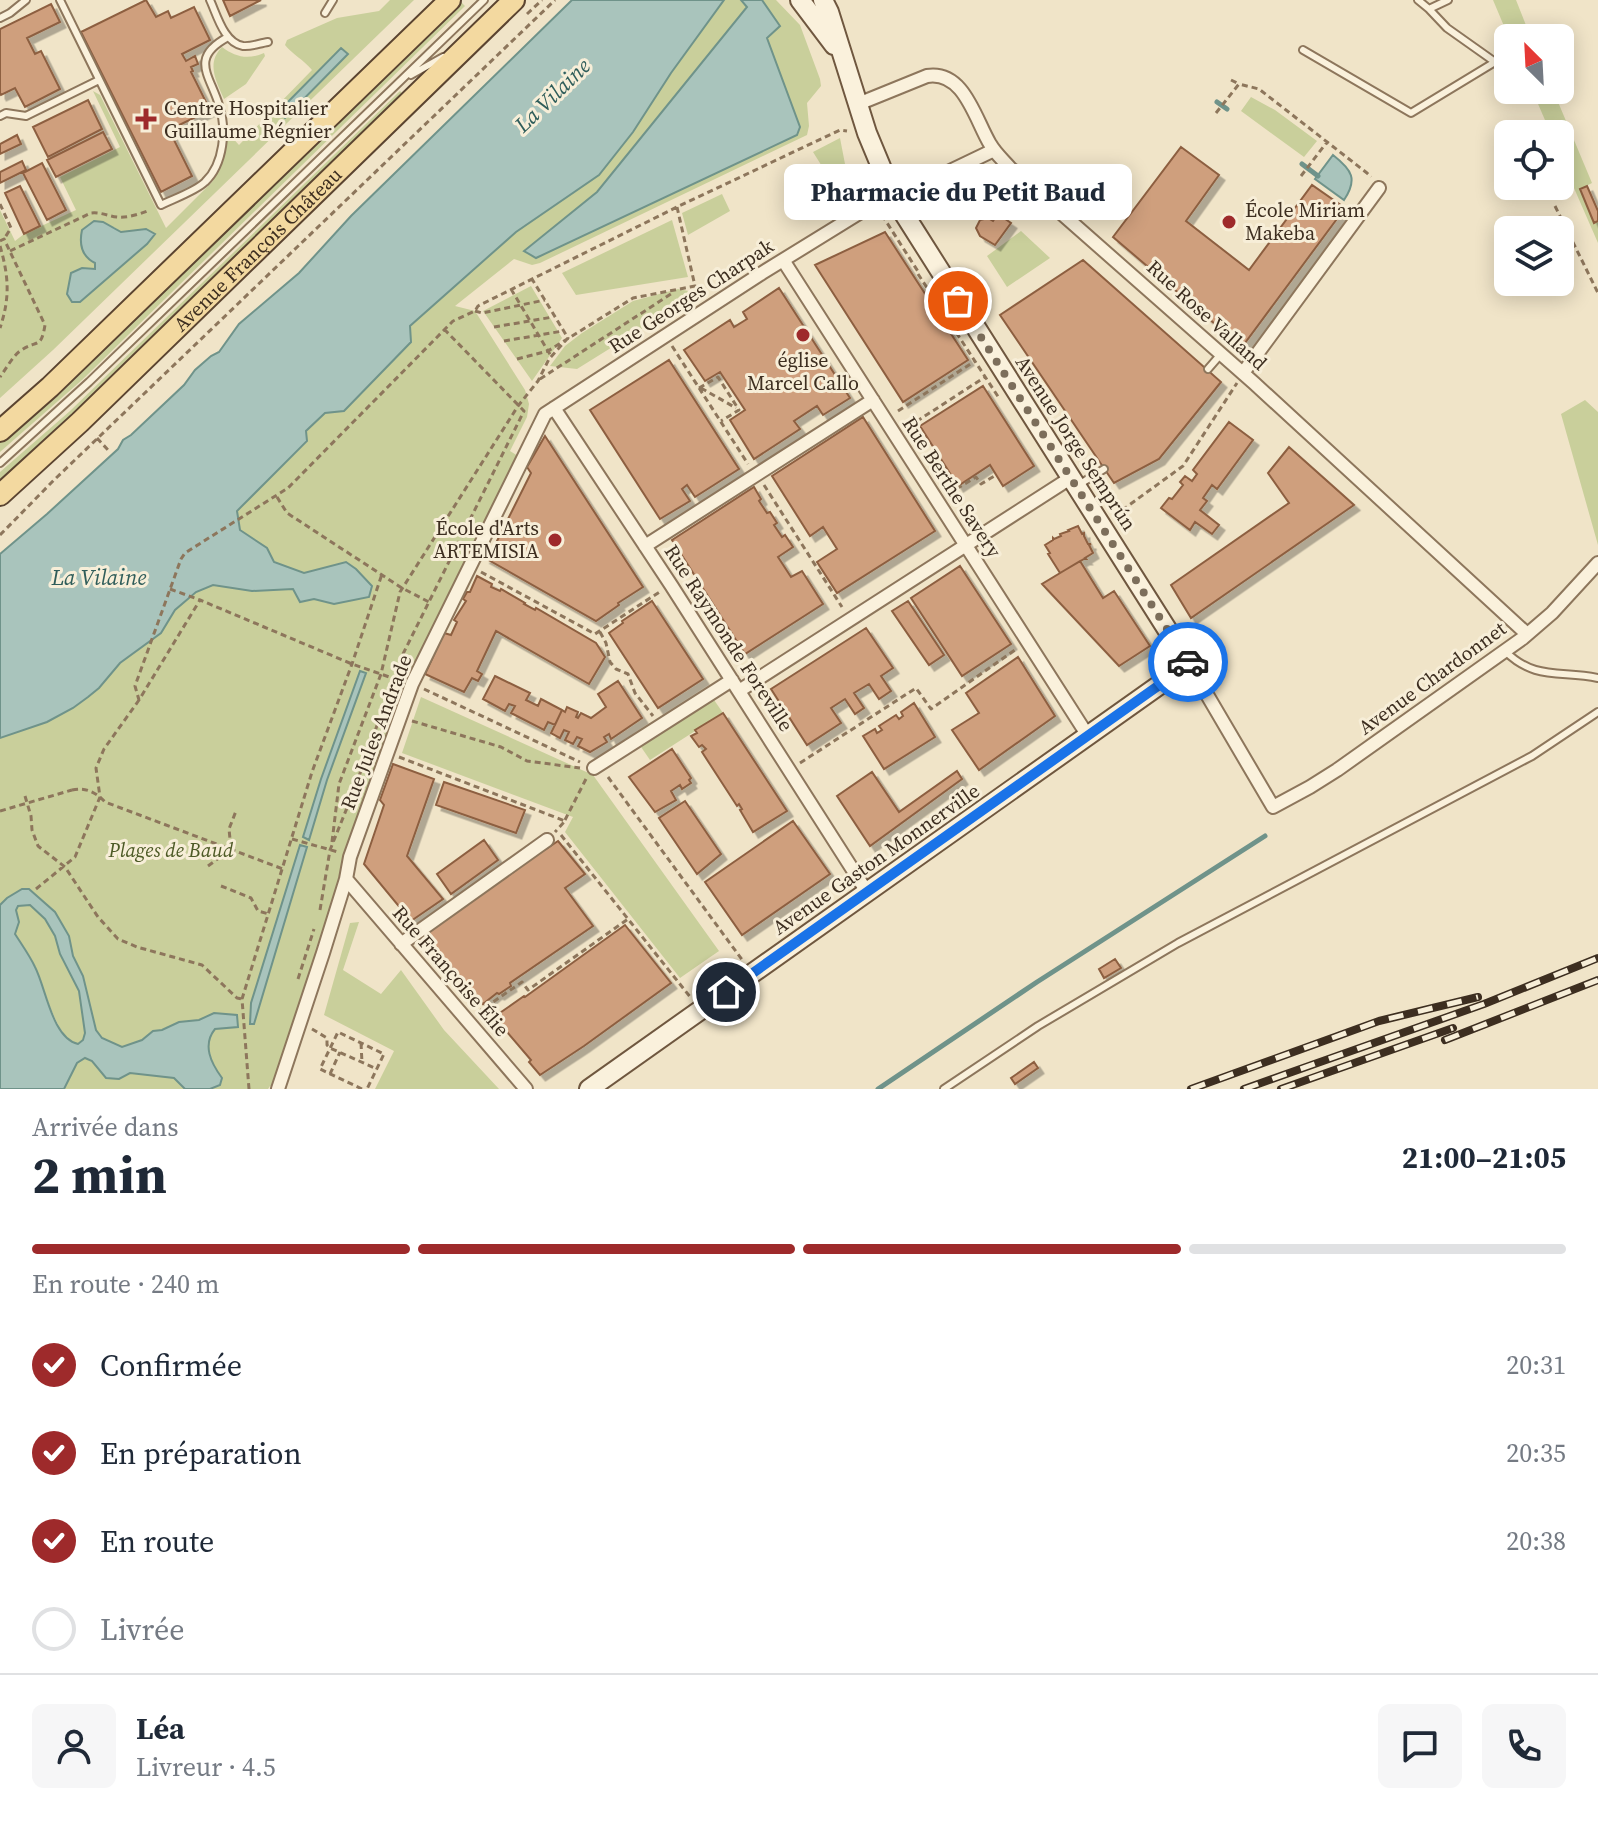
<!DOCTYPE html>
<html lang="fr">
<head>
<meta charset="utf-8">
<style>
  body { margin:0; font-family:"Source Serif 4",serif; background:#f6f6f7; color:#1f2937; height:100vh; display:flex; flex-direction:column; font-size:30px; white-space:nowrap }
  * { box-sizing:border-box; margin:0 }
  p { font-size:26px; color:#747a83 }
  .icon { flex:none; width:44px; height:44px; fill:none; stroke:currentColor; stroke-width:2; stroke-linecap:round; stroke-linejoin:round }
  .map { position:relative; height:1089px; overflow:hidden }
  .drawer { display:flex; flex-direction:column; background:#fff; flex:1 }
  .drawer>* { flex:none }
  .needle { width:52px; rotate:336deg }
  .fabs { position:absolute; left:1494px; top:24px; display:grid; gap:16px }
  .fabs a { display:grid; place-items:center; width:80px; height:80px; border-radius:12px; background:#fff; box-shadow:0 4px 20px #0003; font-size:40px }
  .pin { position:absolute; display:grid; place-items:center; width:68px; height:68px; color:#fff; margin:-34px; border:4px solid #fff; border-radius:50%; box-shadow:0 2px 8px #0007 }
  .courier { position:absolute; display:grid; place-items:center; width:80px; height:80px; margin:-40px; border:6px solid #1a73e8; border-radius:50%; background:#fff; color:#222; box-shadow:0 2px 10px #0007 }
  .bubble { position:absolute; height:56px; border-radius:12px; background:#fff; box-shadow:0 4px 20px #0003; font-size:26px; font-weight:700; line-height:56px; text-align:center }
  .summary em { font-style:normal; font-weight:700 }
  .summary div { display:flex; flex-direction:column-reverse }
  .summary { display:flex; align-items:center; justify-content:space-between; height:136px; padding:0 32px }
  h1 { font-size:52px; font-weight:700; line-height:60px }
  .bar { display:grid; grid-template-columns:repeat(4,1fr); gap:12px 8px; align-content:center; height:96px; padding:0 32px }
  .bar i { height:10px; border-radius:6px; background:#e0e1e3 }
  .bar .on { background:#9e2a2b }
  .bar p { grid-column:span 4 }
  .line { display:flex; align-items:center; gap:20px; padding:0 32px; border-top:2px solid #e0e1e3 }
  .line div { flex:1 }
  .round { display:grid; place-items:center; flex:none; width:84px; height:84px; border-radius:12px; background:#f6f6f7 }
  ol { padding:0 32px; list-style:none }
  li { display:flex; align-items:center; gap:24px; height:88px }
  li p { margin-inline-start:auto }
  li .icon { padding:8px; border-radius:50%; background:#9e2a2b; color:#fff; stroke-width:4 }
  li:last-child { color:#747a83 }
  li i { width:44px; height:44px; border:4px solid #e0e1e3; border-radius:50% }
  .map>svg:first-child { display:block }
  .green { fill:#c9cf9b; fill-rule:evenodd }
  .water { fill:#a9c4bc; stroke:#6f938a; stroke-width:2; fill-rule:evenodd }
  .lines { fill:none; stroke-linecap:round; stroke-linejoin:round }
  .stream { stroke:#6f938a; stroke-width:5 }
  .building { fill:#cf9f7d; stroke:#8d5f41; stroke-width:2; filter:url(#shadow) }
  .lane-casing { stroke:#8d765c; stroke-width:10 }
  .street-casing { stroke:#8d765c; stroke-width:16 }
  .secondary-casing { stroke:#6f573f; stroke-width:22 }
  .primary-casing { stroke:#5b4430; stroke-width:24 }
  .path { stroke:#8d765c; stroke-width:3; stroke-dasharray:6 4; stroke-linecap:butt }
  .lane { stroke:#faf1dc; stroke-width:6 }
  .street { stroke:#faf1dc; stroke-width:12 }
  .secondary { stroke:#faf1dc; stroke-width:18 }
  .primary { stroke:#f3d9a0; stroke-width:20 }
  .rail-casing { stroke:#3d2e20; stroke-width:8 }
  .rail { stroke:#f7eed8; stroke-width:5; stroke-dasharray:15; stroke-linecap:butt }
  .path-bridge { stroke:#8d765c; stroke-width:3; stroke-dasharray:6 4; stroke-linecap:butt }
  .done { stroke:#7c6e5b; stroke-width:8; stroke-dasharray:0 14.4 }
  .route { stroke:#1a73e8; stroke-width:10 }
  .poi-dot { fill:#9e2a2b; stroke:#f7eed8; stroke-width:3 }
  .labels { text-anchor:middle; dominant-baseline:central; stroke-width:6; stroke-linejoin:round; paint-order:stroke }
  .poi-label { font-size:20px; fill:#3d2e20; stroke:#f7eed8; text-anchor:start }
  .street-label { font-size:20px; fill:#3d2e20; stroke:#f7eed8 }
  .park-label { font-size:20px; font-style:italic; fill:#4d5a26; stroke:#f7eed8 }
  .water-label { font-size:22px; font-style:italic; fill:#2f5d5a; stroke:#f7eed8 }
</style>
</head>
<body>
<div class="map">
<svg width="1598" height="1089" viewBox="0 0 1598 1089">
  <defs>
    <filter id="shadow"><feDropShadow dx="5.5" dy="5.5" stdDeviation="0" flood-color="#0004"/></filter>
  </defs>
  <rect width="100%" height="100%" fill="#f0e4c8"/>
  <!-- green -->
  <path class="green" d="M390 0H414L53 350 0 398V210L15 241 24 234 76 210 60 177 120 147 93 91 100 95 166 228 213 181 229 134 239 145 312 70C304 60 292 54 285 45L287 40 337 18 379 11ZM114 227 121 232 128 233 72 302 82 269H95V263Z
    M459 0 465 6 82 380 0 452V441L70 379Z
    M724 0H741L747 7 597 192 525 251 800 127 766 38 780 26 762 0H776L800 25 820 79 821 86 807 103 809 126 807 135 540 263 532 265 514 259 455 306 475 311 525 390 529 404 527 417 510 451 518 456 412 668 345 858 330 919 277 1088 270 1086 268 1089H62L69 1041C52 1020 47 996 37 971 29 952 16 934 0 920V738L10 733 24 730 99 688 120 663 161 633 175 610 196 592 213 585 252 591 294 589 300 602 314 599 334 604 369 597 372 586 346 562 304 573 274 562 267 548 240 530 237 511 307 442 306 432 325 412 344 411 410 343V326L516 232 599 175 633 132 671 73Z
    M1493 0H1516L1531 38H1509Z
    M222 47C235 57 248 60 264 53L265 56 246 84 224 99C216 81 206 63 222 47Z
    M1532 90H1553L1592 183 1580 189 1594 222 1598 221V243L1560 156V134H1551Z
    M400 91 406 98 0 485V472L70 411Z
    M1251 97 1275 110 1317 141 1304 157 1241 111Z
    M840 138 845 164 840 195 813 152Z
    M722 194 730 211 688 235 682 213Z
    M672 220 688 277 576 295 562 273Z
    M1021 231 1050 258 1007 287 987 256Z
    M531 286 562 338 532 381 483 311Z
    M678 289 699 293 577 369 550 366 565 346 582 333 633 301Z
    M1585 400 1598 412V545L1561 414Z
    M421 697 593 775 719 951 680 978 565 832 573 817 402 753Z
    M712 697 723 713 650 760 639 744Z
    M359 922 343 970 381 994 401 970 444 1030 499 1089H375L394 1051 324 1015 350 923Z"/>
  <!-- water -->
  <path class="water" d="M572 0H724L671 73 633 132 599 175 516 232 410 326 411 342 344 411 325 413 306 431 307 441 237 511 240 530 267 548 274 562 304 573 346 562 356 569 372 586 369 597 334 604 314 599 300 602 293 589 252 591 213 585 196 592 175 610 161 633 120 663 99 688 88 697 73 708 47 722 0 738V554L47 514 118 449 123 440 131 435 184 385 195 370 211 356 219 352 239 324 299 273 351 216Z
    M741 0H762L780 26 767 38 800 127 797 135 536 258 524 251 597 192 747 7Z
    M341 48 348 54 285 118 278 112Z
    M1333 155C1352 170 1358 179 1344 200L1315 179Z
    M94 221 103 222 121 232 146 229 155 234 147 244 80 302H72L67 294 71 273 82 268 95 269V263C81 256 79 244 82 230Z
    M360 671 366 673 327 780 309 840 303 837 321 779Z
    M300 845 307 847 254 1024H250L251 1003Z
    M22 889H29L55 912 69 936 73 956 83 976 96 1030 102 1038 122 1047 142 1040 153 1031 162 1030 179 1022 199 1020 214 1013 237 1015 238 1027 215 1029C202 1045 211 1063 222 1078L220 1085 210 1089H185L174 1078 130 1073 119 1079 106 1078 92 1061 85 1058 77 1063 64 1089H0V905L7 898ZM30 905 45 919 55 936 60 954 79 991 85 1033 83 1040 78 1044C52 1038 46 988 35 967 30 956 22 945 15 934L19 922 16 910 18 906Z"/>
  <g class="lines">
    <!-- stream -->
    <path class="stream" d="M1217 102 1227 109
      M1302 164 1318 176
      M878 1089 1037 982 1265 836"/>
  </g>
  <!-- building -->
  <path class="building" d="M146 0 156 17 168 11 171 18 194 7 210 40 182 54 186 61 195 56 198 64 191 67 193 71 191 72 210 110 169 130 192 176 161 192 81 32Z
    M223 0H261L230 16Z
    M51 4 60 22 27 38 35 54 41 51 60 89 25 107 15 88 1 95 0 93V29Z
    M88 100 102 129 48 157 33 127Z
    M103 132 112 149 56 177 47 160Z
    M17 135 21 144 0 154V144Z
    M1181 147 1219 175 1186 221 1249 270 1312 185 1345 208 1242 347 1113 237Z
    M22 161 26 170 0 183V172Z
    M42 163 66 210 47 220 23 173Z
    M20 186 40 226 24 234 5 193Z
    M1587 186 1598 211V221L1594 223 1580 189Z
    M998 214 1011 223 995 245 980 236 976 228 980 220 988 218 993 221Z
    M885 232 968 360 903 402 815 265Z
    M1083 260 1221 382 1159 459 1114 483 1000 315Z
    M779 288 850 398 823 415 817 406 794 421 800 429 754 459 730 420 745 410 720 372 705 381 684 350 730 320 734 327 747 319 743 312Z
    M669 360 739 469 695 497 687 485 682 489 690 501 660 519 590 410Z
    M983 386 1034 466 1003 486 990 465 958 486 920 426Z
    M863 417 935 531 837 593 817 562 837 549 823 527 810 536 772 476Z
    M1229 422 1253 440 1217 489 1212 485 1203 498 1207 501 1200 510 1219 525 1212 534 1195 522 1190 530 1161 508 1169 498 1172 499 1183 485 1180 482 1185 476 1192 481 1197 474 1193 470Z
    M545 436 643 587 618 603 619 605 596 621 485 558 490 555 531 473 527 467Z
    M1289 447 1354 505 1191 618 1171 585 1289 503 1268 473Z
    M754 487 761 499 759 501 767 513 770 512 777 523 774 525 782 537 785 535 793 547 778 557 791 577 802 571 823 604 745 654 672 540Z
    M1078 526 1082 534 1084 533V536L1088 544H1091L1089 545 1093 553 1085 558 1086 559H1084L1060 573 1048 554 1050 553 1045 545 1053 540V538L1054 539 1061 536 1060 534 1069 531 1068 530Z
    M1080 561 1103 598 1114 591 1150 646 1119 666 1042 584Z
    M960 566 1011 644 962 676 911 598Z
    M477 576 492 584 491 587 500 591 501 589 525 603 524 604 535 610 536 608 596 643 605 657 589 684 496 631 477 671 482 674 478 681 472 678 464 692 425 674 444 633 451 635 457 622 454 620 466 601 463 599 467 592H470Z
    M652 601 703 679 658 708 609 633 623 623 622 621Z
    M908 601 944 655 929 665 892 611Z
    M866 628 893 668 881 676 891 691 879 699 869 684 854 693 864 708 855 714 845 699 831 708 841 723 807 745 771 689Z
    M1018 657 1055 716 979 770 952 730 979 713 966 693Z
    M495 676 530 693 526 700 538 706 541 699 562 710 555 725 548 722 544 730 511 713 515 706 509 704 505 711 483 699Z
    M618 681 642 718 611 739 609 734 604 737 607 742 590 752 578 746 582 739 577 737 573 744 565 740 569 732 564 730 560 738 551 733 562 710 565 712 567 707 578 712 576 717 578 718 581 713 591 718 606 707 598 694Z
    M914 703 935 737 884 769 863 736 875 729 877 733 882 730 879 726 896 715 899 719 903 716 901 712Z
    M723 713 787 811 753 832 740 810 742 809 739 804 737 806 702 752 706 749 702 745 699 747 691 736 697 733 695 730Z
    M672 749 691 778 689 780 691 783 682 789 680 785 671 791 676 800 655 812 629 777Z
    M393 764 434 779 407 856 443 899 411 921 364 864 384 805 380 800Z
    M957 771 962 779 870 846 837 796 872 772 899 812Z
    M444 782 525 810 516 833 436 805Z
    M685 801 721 854 697 874 659 818Z
    M793 821 830 874 742 935 705 882Z
    M484 840 498 860 451 894 437 874Z
    M558 841 585 874 565 888 593 926 510 983 511 986 499 994 497 993 483 1004 423 934 515 871 514 869 545 847 546 849Z
    M625 925 671 983 584 1046 540 1075 529 1062 531 1060 495 1018 497 1015 524 996 525 997Z
    M1115 959 1121 968 1104 978 1099 969Z
    M1034 1062 1038 1068 1015 1084 1011 1078Z"/>
  <g class="lines">
    <defs>
      <path id="lane" d="M60 0 161 205C173 199 196 191 205 182 224 164 227 129 219 105 210 75 189 58 228 37
        M210 0C217 15 224 43 243 46 251 47 260 43 268 42
        M1418 0 1429 9 1448 0
        M325 13 333 0
        M0 18 10 13 26 0
        M1303 50 1411 113 1495 62 1447 28 1429 9
        M411 75 443 57
        M0 116 6 113 26 116 99 80
        M1208 369 1221 354
        M0 463 89 382 484 0
        M1080 484 1104 469
        M1505 651C1535 681 1561 670 1598 678
        M944 1089 1038 1026 1178 943 1532 756 1598 712"/>
      <path id="street" d="M858 104 927 76C964 70 975 119 990 144 995 153 1003 160 1010 168L1254 383 1527 634
        M783 260 1088 736
        M1243 373 1379 188
        M554 408 671 585 867 892
        M645 546 873 400
        M1189 664 1273 807 1310 787 1337 770 1523 638 1552 613 1598 563
        M739 691 1072 477
        M594 768 732 680
        M346 879 526 1089
        M401 944 547 840
        M278 1089 323 953 346 879 350 857 412 684 545 414 762 273 869 207 894 198 994 150"/>
      <path id="secondary" d="M800 0 834 45
        M589 1089 1189 664 894 198 867 133 829 12 823 0"/>
      <g id="primary">
        <path d="M0 431 50 387 450 0"/>
        <path id="s1" d="M0 495 80 422 514 0"/>
      </g>
    </defs>
    <!-- lane casing -->
    <use href="#lane" class="lane-casing"/>
    <!-- street casing -->
    <use href="#street" class="street-casing"/>
    <!-- secondary casing -->
    <use href="#secondary" class="secondary-casing"/>
    <!-- primary casing -->
    <use href="#primary" class="primary-casing"/>
    <!-- path -->
    <path class="path" d="M527 14 542 0
      M1231 80 1239 84
      M1216 113 1239 84 1259 89 1367 173 1371 177
      M1301 176 1327 142
      M0 204 11 228 4 239
      M1555 206 1598 293
      M677 207 695 286
      M882 215 919 273
      M0 241 4 239 45 325C41 350 37 339 20 351 12 357 6 369 0 377
      M0 246C9 277 10 298 0 328
      M10 251 91 213C101 212 108 216 117 217 128 218 140 214 150 210
      M918 274 999 398
      M511 289 551 356
      M475 311 482 313 545 300
      M494 327 553 317
      M504 341 563 331
      M672 346 748 464
      M517 359 548 351 633 298 695 286 704 293
      M540 379 674 292
      M699 388 718 377 739 410 721 421
      M701 388 736 408
      M898 411 975 361
      M908 427 985 377
      M97 438 108 450
      M764 485 842 607
      M948 494 976 477 981 484 996 475
      M277 497 287 513 402 588 429 602
      M1114 516 1183 466 1237 383
      M0 535 54 480 555 0
      M481 572 595 634 661 591
      M170 589 200 600
      M600 632 606 643 610 662 616 669 628 674 635 693 653 716
      M1152 669 1156 662 1158 646
      M398 680 352 664 200 600 139 700 135 686 181 559 185 553 288 488 453 321 475 311 478 306 677 207 840 130 847 131
      M424 689 580 762
      M412 721 501 747 527 761 580 768
      M399 757 565 821 555 832
      M800 763 916 688 931 709 1015 650
      M608 777 743 961
      M72 790C85 787 96 792 105 802L283 869
      M25 796 31 816 32 830 38 846 65 867 98 917 118 939 137 947 202 965 237 998 242 999
      M565 820 587 777
      M561 835 691 998
      M292 839 338 852
      M332 842 339 784 381 674 400 592 518 406 538 381 549 359 568 338 532 279
      M208 866 231 849 229 829 236 811
      M221 886 251 898 258 911 269 914
      M36 889 75 857 100 797 96 768 104 749 139 700
      M320 910 330 850 353 793 401 658 524 411 445 330
      M298 979 314 929
      M477 1013 522 982 528 990 628 919
      M312 1029 327 1038V1045L330 1048 377 1069
      M361 1043 362 1063
      M330 1074 340 1052
      M249 1089 242 999 312 772 352 664 382 574
      M362 1089 320 1069 338 1032 384 1054 367 1089"/>
    <!-- lane -->
    <use href="#lane" class="lane"/>
    <!-- street -->
    <use href="#street" class="street"/>
    <!-- secondary -->
    <use href="#secondary" class="secondary"/>
    <!-- primary -->
    <use href="#primary" class="primary"/>
    <defs>
      <path id="rail" d="M1445 1040 1598 980
        M1191 1089 1379 1021 1478 997
        M1244 1089 1484 1004 1598 958
        M1281 1089 1453 1028"/>
    </defs>
    <!-- rail casing -->
    <use href="#rail" class="rail-casing"/>
    <!-- rail -->
    <use href="#rail" class="rail"/>
    <!-- path-bridge -->
    <path class="path-bridge" d="M0 811 72 790"/>
  </g>
  <g class="lines">
    <!-- done -->
    <path class="done" d="M958 301 1188 662"/>
    <!-- route -->
    <path class="route" d="M726 992 1189 664 1188 662"/>
  </g>
  <!-- markers -->
  <g class="poi-dot">
    <path d="M142 107h8v8h8v8h-8v8h-8v-8h-8v-8h8z"/>
    <circle cx="1229" cy="222" r="8"/>
    <circle cx="803" cy="335" r="8"/>
    <circle cx="555" cy="540" r="8"/>
  </g>
  <g class="labels">
    <!-- poi labels -->
    <g class="poi-label">
      <text x="164" y="108">Centre Hospitalier<tspan x="164" dy="23">Guillaume Régnier</tspan></text>
      <text x="1245" y="210">École Miriam<tspan x="1245" dy="23">Makeba</tspan></text>
      <text x="803" y="360" text-anchor="middle">église<tspan x="803" dy="23">Marcel Callo</tspan></text>
      <text x="539" y="528" text-anchor="end">École d'Arts<tspan x="539" dy="23">ARTEMISIA</tspan></text>
    </g>
    <!-- street labels -->
    <g class="street-label">
      <text stroke="none"><textPath href="#s1" startOffset="356">Avenue François Château</textPath></text>
      <text transform="translate(691 296) rotate(-33)">Rue Georges Charpak</text>
      <text transform="translate(1207 315) rotate(42)">Rue Rose Valland</text>
      <text transform="translate(1076 443) rotate(57)">Avenue Jorge Semprún</text>
      <text transform="translate(952 487) rotate(57)">Rue Berthe Savery</text>
      <text transform="translate(729 638) rotate(57)">Rue Raymonde Foreville</text>
      <text transform="translate(1432 678) rotate(-36)">Avenue Chardonnet</text>
      <text transform="translate(376 732) rotate(-69)">Rue Jules Andrade</text>
      <text transform="translate(876 859) rotate(-35)">Avenue Gaston Monnerville</text>
      <text transform="translate(451 971) rotate(49)">Rue Françoise Élie</text>
    </g>
    <!-- park labels -->
    <g class="park-label">
      <text x="171" y="850">Plages de Baud</text>
    </g>
    <!-- water labels -->
    <g class="water-label">
      <text transform="translate(552 95) rotate(-44)">La Vilaine</text>
      <text x="99" y="577">La Vilaine</text>
    </g>
  </g>
</svg>
<div class="fabs">
<a><svg class="needle" viewBox="-14 -14 28 28"><path d="M0-13l5 13h-10z" fill="#e53935"/><path d="M0 13l5-13h-10z" fill="#747a83"/></svg></a>
<a><svg class="icon" aria-label="locate" viewBox="0 0 24 24"><circle cx="12" cy="12" r="6"/><path d="M12 2v4M12 18v4M2 12h4M18 12h4"/></svg></a>
<a><svg class="icon" aria-label="layers" viewBox="0 0 24 24"><path d="M12 4l9 5-9 5-9-5zM3 14l9 5 9-5"/></svg></a>
</div>
<div class="pin" style="left:958px;top:301px;background:#ea580c"><svg class="icon" aria-label="bag" viewBox="0 0 24 24"><path d="M5 8h14l-1 12H6zM9 8a3 3 0 0 1 6 0"/></svg></div>
<div class="pin" style="left:726px;top:992px;background:#1f2937"><svg class="icon" aria-label="home" viewBox="0 0 24 24"><path d="M3 11l9-7 9 7M6 9v11h12V9"/></svg></div>
<div class="courier" style="left:1188px;top:662px"><svg class="icon" aria-label="car" viewBox="0 0 24 24"><path d="M5 17H2v-5l4-1 3-4h7l3 4 3 1v5h-3M9 17h6M6 11h13"/><circle cx="7" cy="17" r="2"/><circle cx="17" cy="17" r="2"/></svg></div>
<div class="bubble" style="left:784px;top:164px;width:348px">Pharmacie du Petit Baud</div>
</div>
<section class="drawer">
<div class="summary"><div><h1>2 min</h1><p>Arrivée dans</p></div><em>21:00–21:05</em></div>
<div class="bar"><i class="on"></i><i class="on"></i><i class="on"></i><i></i><p>En route · 240 m</p></div>
<ol>
<li><svg class="icon" aria-label="check" viewBox="0 0 24 24"><path d="M5 12l5 5 9-10"/></svg>Confirmée<p>20:31</p></li>
<li><svg class="icon" aria-label="check" viewBox="0 0 24 24"><path d="M5 12l5 5 9-10"/></svg>En préparation<p>20:35</p></li>
<li><svg class="icon" aria-label="check" viewBox="0 0 24 24"><path d="M5 12l5 5 9-10"/></svg>En route<p>20:38</p></li>
<li><i></i>Livrée</li>
</ol>
<div class="line" style="height:144px"><a class="round"><svg class="icon" aria-label="person" viewBox="0 0 24 24"><circle cx="12" cy="8" r="4"/><path d="M4 21q1-7 8-7t8 7"/></svg></a><div><b>Léa</b><p>Livreur · 4.5</p></div><a class="round"><svg class="icon" aria-label="chat" viewBox="0 0 24 24"><path d="M4 5h16v11H9l-5 4z"/></svg></a><a class="round"><svg class="icon" aria-label="phone" viewBox="0 0 24 24"><path d="M5 4h4l2 5-3 2q2 4 5 5l2-3 5 2v4C11 20 4 13 5 4z"/></svg></a></div>
</section>
</body>
</html>
